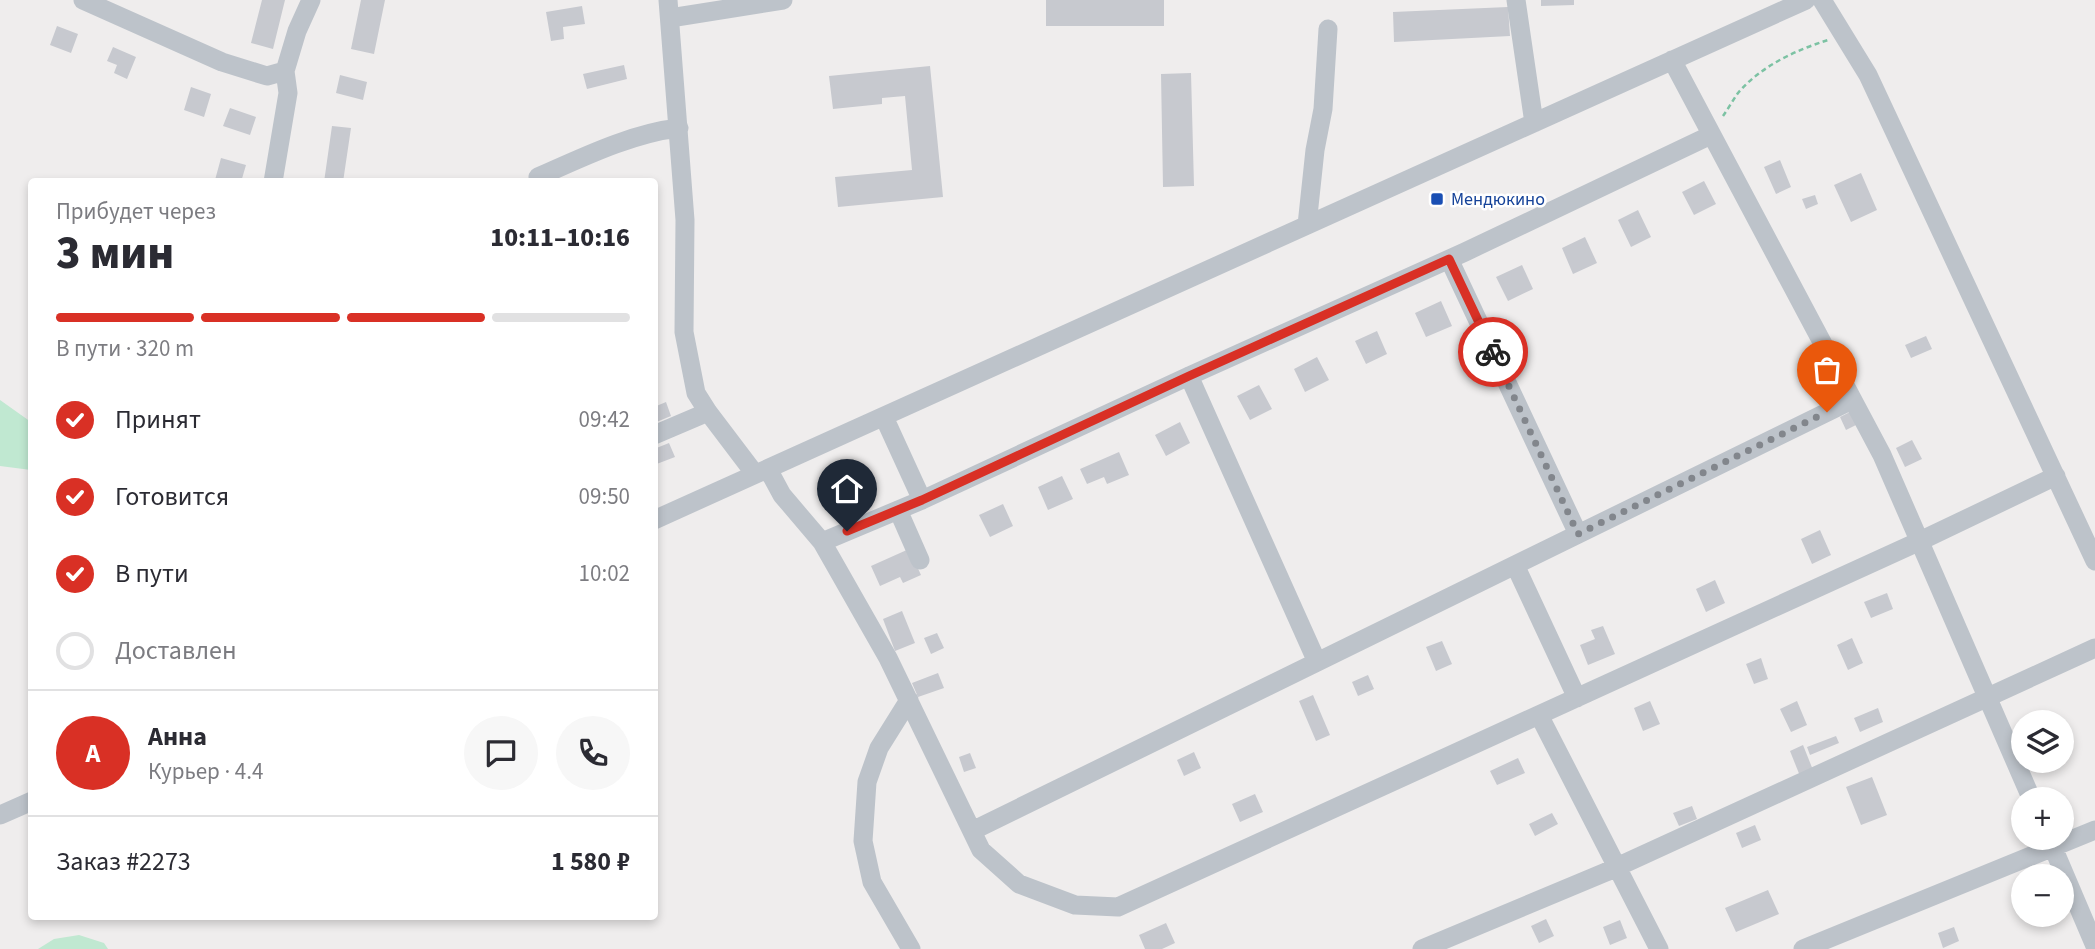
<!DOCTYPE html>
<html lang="ru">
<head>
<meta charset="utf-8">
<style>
  body { margin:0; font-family:"Source Sans 3",sans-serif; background:#f7f7f7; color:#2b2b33; height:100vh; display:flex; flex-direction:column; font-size:26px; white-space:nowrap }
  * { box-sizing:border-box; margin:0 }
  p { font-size:23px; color:#7c7c81 }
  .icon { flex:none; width:38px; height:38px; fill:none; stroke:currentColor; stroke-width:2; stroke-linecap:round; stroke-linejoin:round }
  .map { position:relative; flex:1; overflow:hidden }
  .drawer { position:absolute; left:28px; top:178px; width:630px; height:742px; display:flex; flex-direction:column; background:#fff; border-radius:7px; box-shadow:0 4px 10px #0003 }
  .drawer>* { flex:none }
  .buttons { position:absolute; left:2011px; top:710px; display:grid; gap:14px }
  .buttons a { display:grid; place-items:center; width:63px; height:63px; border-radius:50%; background:#fff; box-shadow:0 4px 10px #0003; font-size:35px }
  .pin { position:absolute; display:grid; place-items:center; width:60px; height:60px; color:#fff; margin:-72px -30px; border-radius:50% 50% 50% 0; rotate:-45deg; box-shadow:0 0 7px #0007 }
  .pin .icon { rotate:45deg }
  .courier { position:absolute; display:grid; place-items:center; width:70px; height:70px; margin:-35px; border:5px solid #d93025; border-radius:50%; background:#fff; color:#222; box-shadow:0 2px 9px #0007 }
  .headline em { font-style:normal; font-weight:800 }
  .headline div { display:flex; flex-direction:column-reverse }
  .headline { display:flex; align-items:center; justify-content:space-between; height:119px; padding:0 28px }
  h1 { font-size:46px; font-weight:800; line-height:52px }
  .bar { display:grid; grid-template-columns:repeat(4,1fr); gap:10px 7px; align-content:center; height:84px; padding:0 28px }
  .bar i { height:9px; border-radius:5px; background:#e1e1e2 }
  .bar .selected { background:#d93025 }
  .bar p { grid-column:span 4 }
  .line { display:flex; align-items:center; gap:18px; padding:0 28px; border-top:2px solid #e1e1e2 }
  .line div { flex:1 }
  .round { display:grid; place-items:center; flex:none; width:74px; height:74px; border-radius:37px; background:#f7f7f7 }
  ol { padding:0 28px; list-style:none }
  li { display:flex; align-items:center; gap:21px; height:77px }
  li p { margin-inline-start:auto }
  li .icon { padding:7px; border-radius:50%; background:#d93025; color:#fff; stroke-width:4 }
  li:last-child { color:#7c7c81 }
  li i { width:38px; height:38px; border:4px solid #e1e1e2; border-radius:50% }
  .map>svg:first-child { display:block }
  .green { fill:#c0e8d1 }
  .building { fill:#c7c9cf }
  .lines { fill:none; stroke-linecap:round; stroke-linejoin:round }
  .path { stroke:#7cc2a3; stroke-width:2.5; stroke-dasharray:5 3.5; stroke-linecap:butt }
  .minor { stroke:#bdc3ca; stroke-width:19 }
  .done { stroke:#82868c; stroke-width:7; stroke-dasharray:0 12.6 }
  .route { stroke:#d93025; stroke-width:9 }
  .transit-dot { fill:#1a4fb4; stroke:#fff; stroke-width:2.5 }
  .labels { text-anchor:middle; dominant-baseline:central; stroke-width:5; stroke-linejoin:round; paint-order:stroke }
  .transit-label { font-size:18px; fill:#164399; stroke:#fff; text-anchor:start }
</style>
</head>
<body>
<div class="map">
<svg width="2095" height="949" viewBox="0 0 2095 949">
  <rect width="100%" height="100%" fill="#efeded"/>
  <!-- green -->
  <path class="green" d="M0 400 31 422V470L0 466Z
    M79 935 104 943 108 949H38L54 939Z"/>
  <!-- building -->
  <path class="building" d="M262 0H285L273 49 251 43Z
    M361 0H385L374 54 351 49Z
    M1046 0H1164V26H1046Z
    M1541 0H1574V5L1541 6Z
    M582 6 585 24 563 27 564 39 551 41 546 12Z
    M1508 7 1510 36 1394 42 1393 12Z
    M57 26 78 34 71 53 50 45Z
    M113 47 136 57 127 79 114 73 117 65 107 61Z
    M624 65 627 79 587 89 583 74Z
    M930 66 943 197 838 207 835 177 912 170 905 96 882 98V104L833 109 829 76Z
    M1191 73 1194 186 1163 187 1161 74Z
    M340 75 367 82 363 100 336 93Z
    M191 87 211 94 204 117 184 110Z
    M230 108 256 117 250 135 223 126Z
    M332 126 351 128 343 182H324Z
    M221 158 246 165 241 182 215 180Z
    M1780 160 1791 187 1776 194 1764 167Z
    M1861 173 1877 210 1851 222 1834 185Z
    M1704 181 1716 204 1694 215 1682 192Z
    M1815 195 1818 204 1806 209 1802 199Z
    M1638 210 1651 237 1631 247 1618 220Z
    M1585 237 1597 263 1573 274 1562 248Z
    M1522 265 1533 289 1508 301 1496 277Z
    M1441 301 1452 326 1426 337 1415 313Z
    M1377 331 1387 354 1366 364 1355 341Z
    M1926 336 1932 349 1911 358 1905 345Z
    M1317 357 1329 380 1305 392 1294 369Z
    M1259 385 1272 409 1250 420 1237 396Z
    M666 402 671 416 654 423V407Z
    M1854 410 1860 423 1846 430 1840 417Z
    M1180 422 1190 443 1166 456 1155 435Z
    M1912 440 1922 459 1905 467 1896 448Z
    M669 443 675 457 654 465V449Z
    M1119 452 1129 475 1107 484 1104 477 1087 484 1080 469Z
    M1062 476 1073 499 1048 510 1038 487Z
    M1003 504 1013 526 990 537 979 515Z
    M1820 530 1831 555 1812 564 1801 539Z
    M909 549 921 575 903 583 900 577 880 586 871 566Z
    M1715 580 1725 603 1706 612 1696 589Z
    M1887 593 1893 609 1871 618 1864 602Z
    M902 611 915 643 895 651 883 619Z
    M1603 626 1615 654 1588 665 1580 645 1595 639 1591 630Z
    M937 633 944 648 931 654 924 638Z
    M1852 638 1863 663 1848 670 1837 645Z
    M1442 641 1452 664 1436 671 1426 647Z
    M1761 658 1768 679 1754 684 1746 664Z
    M938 673 944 688 918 697 912 683Z
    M1368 675 1374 689 1358 696 1352 682Z
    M1313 695 1330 735 1316 741 1299 701Z
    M1650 701 1660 724 1643 731 1634 708Z
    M1797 701 1807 725 1791 732 1780 709Z
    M1878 708 1883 722 1860 732 1854 718Z
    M1836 736 1839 743 1810 755 1807 747Z
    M1803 745 1813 770 1800 776 1790 751Z
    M1194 752 1201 768 1184 776 1177 760Z
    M970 753 976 768 964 772 959 757Z
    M1518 758 1525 773 1497 785 1490 771Z
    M1872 777 1887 815 1861 825 1846 787Z
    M1255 794 1263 812 1240 822 1232 804Z
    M1692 806 1697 819 1679 826 1673 813Z
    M1552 813 1558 824 1535 836 1529 824Z
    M1755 825 1761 840 1742 848 1736 833Z
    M1768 890 1779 914 1736 932 1725 908Z
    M1546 919 1554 936 1539 943 1531 926Z
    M1620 920 1627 938 1610 945 1603 927Z
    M1166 923 1175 943 1162 949H1145L1139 935Z
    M1954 927 1959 941 1943 948 1938 933Z"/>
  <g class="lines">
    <!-- path -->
    <path class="path" d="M1723 116C1728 109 1733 100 1738 93 1761 66 1796 50 1828 40"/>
    <!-- minor -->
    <path class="minor" d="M83 0 222 62 267 76 285 71
      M668 0 685 220 684 332 696 393 708 412 755 474
      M1516 0 1534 123
      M1822 0 1868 75 2095 561
      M670 18 783 0
      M1672 60 1882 455 2032 800
      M538 177C581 158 632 133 679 128
      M273 182 288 93 285 71 297 31 311 0
      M1307 225 1315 150 1323 109 1328 29
      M1449 259 1578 534
      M1189 376 1317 662
      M884 417 922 500
      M654 435 708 412
      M768 469 782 495 822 542 888 658 981 850 1019 884 1075 905 1118 907 1920 541 2056 476
      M898 510 920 560
      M654 520 1806 0
      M822 542 922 500 1189 376 1465 252 1711 135
      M1515 565 1577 698
      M909 700 879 748 867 782 863 841 872 882 911 949
      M1539 715 1659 949
      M0 815 32 801
      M972 831 1852 400
      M2049 838 2095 946
      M1422 949 1606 872 2095 648
      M1803 949 2095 830"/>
  </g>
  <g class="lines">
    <!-- done -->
    <path class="done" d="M1493 352 1578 534 1827 412"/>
    <!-- route -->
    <path class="route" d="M847 531 922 500 1189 376 1449 259 1493 352"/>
  </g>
  <!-- markers -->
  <rect class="transit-dot" x="1430" y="192" width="14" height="14" rx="3.5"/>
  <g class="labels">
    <!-- transit labels -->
    <g class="transit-label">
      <text x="1451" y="199">Мендюкино</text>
    </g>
  </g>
</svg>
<div class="buttons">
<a><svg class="icon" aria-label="layers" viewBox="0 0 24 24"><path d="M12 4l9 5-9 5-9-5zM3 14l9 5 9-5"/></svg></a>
<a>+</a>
<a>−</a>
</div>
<div class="pin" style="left:1827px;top:412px;background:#ea580c"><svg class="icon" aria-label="bag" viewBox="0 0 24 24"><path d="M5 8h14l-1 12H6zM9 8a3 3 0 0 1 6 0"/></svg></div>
<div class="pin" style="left:847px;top:531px;background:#1f2937"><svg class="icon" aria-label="home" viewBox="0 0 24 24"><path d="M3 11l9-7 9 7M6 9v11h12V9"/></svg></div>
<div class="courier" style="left:1493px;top:352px"><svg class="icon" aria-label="bike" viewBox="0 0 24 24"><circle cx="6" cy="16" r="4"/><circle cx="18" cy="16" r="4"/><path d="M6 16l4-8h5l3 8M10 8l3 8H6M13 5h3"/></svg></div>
<section class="drawer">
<div class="headline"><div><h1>3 мин</h1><p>Прибудет через</p></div><em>10:11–10:16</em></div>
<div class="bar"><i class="selected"></i><i class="selected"></i><i class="selected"></i><i></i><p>В пути · 320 m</p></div>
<ol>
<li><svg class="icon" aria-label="check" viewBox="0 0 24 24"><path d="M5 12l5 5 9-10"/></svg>Принят<p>09:42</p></li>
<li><svg class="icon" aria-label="check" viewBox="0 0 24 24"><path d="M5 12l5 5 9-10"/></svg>Готовится<p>09:50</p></li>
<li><svg class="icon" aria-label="check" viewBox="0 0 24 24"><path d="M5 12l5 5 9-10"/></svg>В пути<p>10:02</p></li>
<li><i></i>Доставлен</li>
</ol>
<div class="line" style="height:126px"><b class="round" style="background:#d93025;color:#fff">А</b><div><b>Анна</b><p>Курьер · 4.4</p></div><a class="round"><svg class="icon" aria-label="chat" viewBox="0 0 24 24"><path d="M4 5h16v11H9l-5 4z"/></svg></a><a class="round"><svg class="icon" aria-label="phone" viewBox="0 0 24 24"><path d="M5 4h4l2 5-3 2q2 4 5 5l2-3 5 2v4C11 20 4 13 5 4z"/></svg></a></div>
<div class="line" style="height:91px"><div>Заказ #2273</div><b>1 580 ₽</b></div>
</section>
</div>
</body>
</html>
